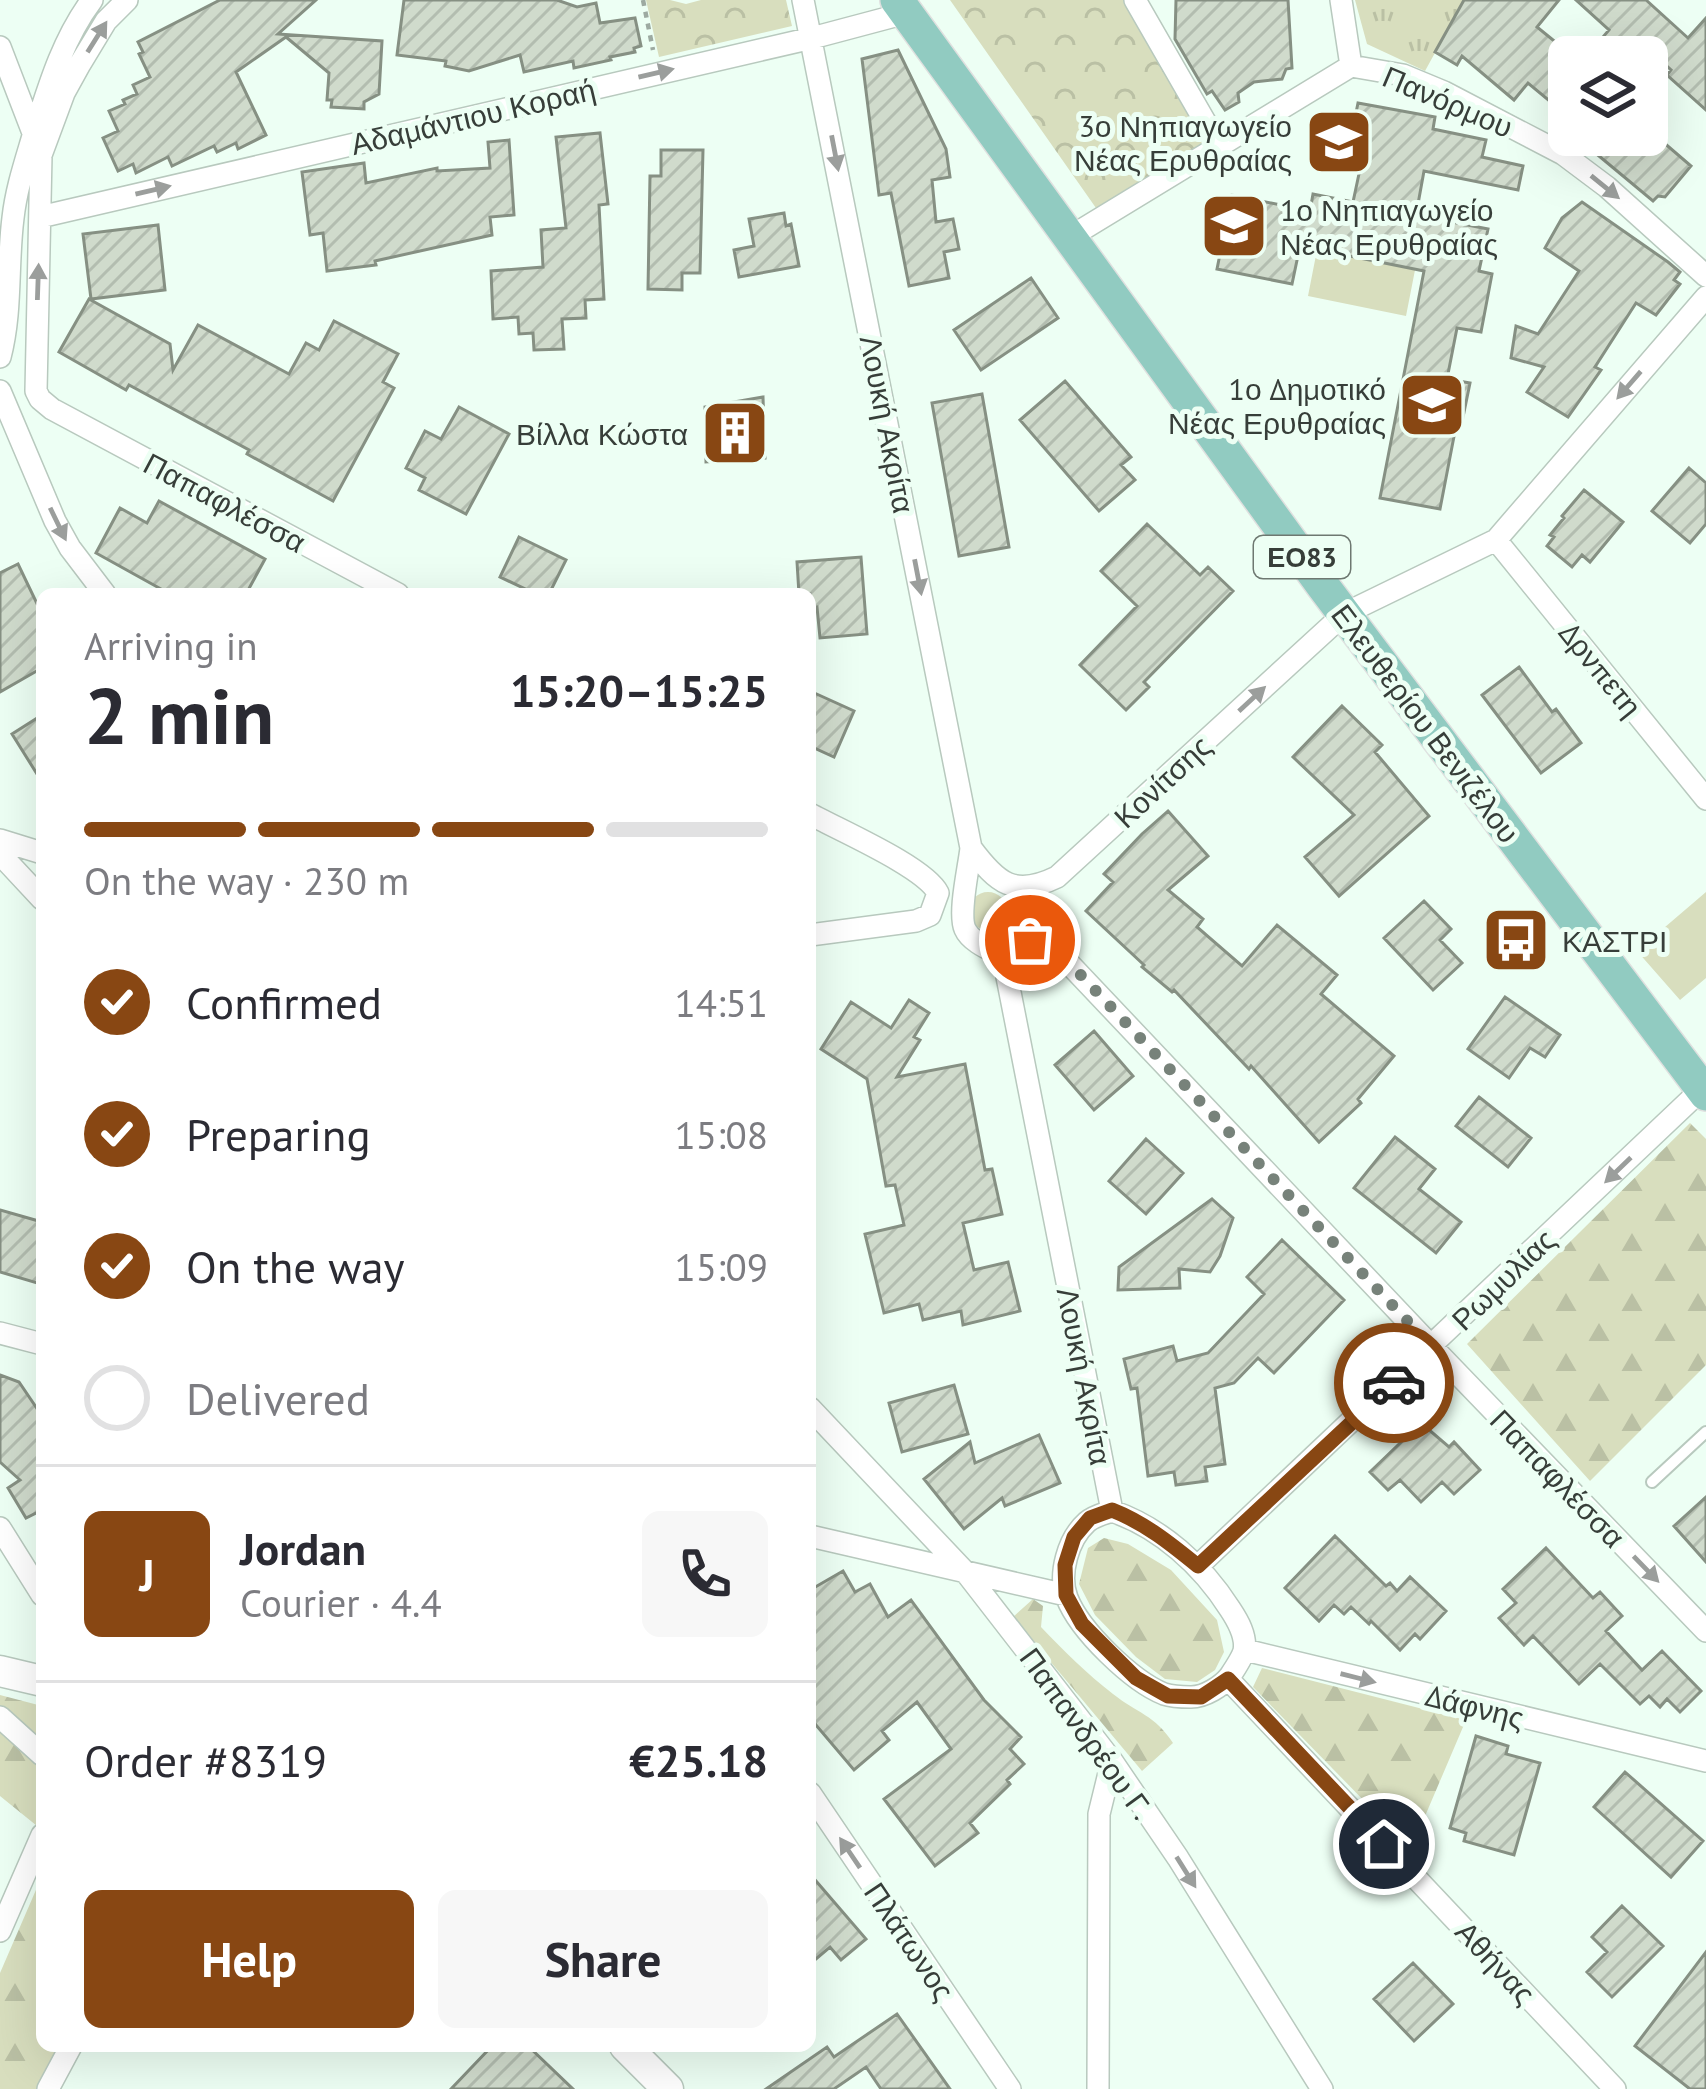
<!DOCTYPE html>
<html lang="en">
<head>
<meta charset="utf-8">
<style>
  body { margin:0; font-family:"PT Sans",sans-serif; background:#f7f7f7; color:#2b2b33; height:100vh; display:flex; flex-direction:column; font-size:45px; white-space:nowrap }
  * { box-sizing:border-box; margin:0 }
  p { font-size:39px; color:#7c7c81 }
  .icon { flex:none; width:66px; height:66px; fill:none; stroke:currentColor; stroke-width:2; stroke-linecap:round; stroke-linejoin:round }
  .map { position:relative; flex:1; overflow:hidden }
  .panel { position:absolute; left:36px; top:588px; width:780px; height:1464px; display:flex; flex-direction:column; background:#fff; border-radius:18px; box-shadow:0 12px 48px #0002 }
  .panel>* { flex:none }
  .controls { position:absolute; left:1548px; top:36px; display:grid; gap:24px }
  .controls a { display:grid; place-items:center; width:120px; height:120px; border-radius:18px; background:#fff; box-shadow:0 12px 48px #0002; font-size:60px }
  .pin { position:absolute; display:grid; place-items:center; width:102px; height:102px; color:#fff; margin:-51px; border:6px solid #fff; border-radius:50%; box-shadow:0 3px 12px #0007 }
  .courier { position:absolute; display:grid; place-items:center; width:120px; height:120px; margin:-60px; border:9px solid #884713; border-radius:50%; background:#fff; color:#222; box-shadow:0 3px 15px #0007 }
  .summary em { font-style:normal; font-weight:700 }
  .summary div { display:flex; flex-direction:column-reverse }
  .summary { display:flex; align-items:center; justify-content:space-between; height:204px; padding:0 48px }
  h1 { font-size:78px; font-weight:700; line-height:90px }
  .bar { display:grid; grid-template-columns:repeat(4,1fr); gap:18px 12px; align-content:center; height:144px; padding:0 48px }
  .bar i { height:15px; border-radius:9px; background:#e1e1e2 }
  .bar .active { background:#884713 }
  .bar p { grid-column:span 4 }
  .line { display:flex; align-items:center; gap:30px; padding:0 48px; border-top:3px solid #e1e1e2 }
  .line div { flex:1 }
  .round { display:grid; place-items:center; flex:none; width:126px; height:126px; border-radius:18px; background:#f7f7f7 }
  ol { padding:0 48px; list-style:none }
  li { display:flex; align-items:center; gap:36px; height:132px }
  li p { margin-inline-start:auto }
  li .icon { padding:12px; border-radius:50%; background:#884713; color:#fff; stroke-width:4 }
  li:last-child { color:#7c7c81 }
  li i { width:66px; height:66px; border:6px solid #e1e1e2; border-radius:50% }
  .button { display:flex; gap:24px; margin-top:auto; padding:24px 48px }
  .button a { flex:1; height:138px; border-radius:18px; background:#884713; color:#fff; font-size:48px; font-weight:700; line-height:138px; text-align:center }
  .button a+a { background:#f7f7f7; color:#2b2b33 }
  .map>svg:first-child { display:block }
  .grass { fill:url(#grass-tufts) }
  .forest { fill:url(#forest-firs) }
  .park { fill:url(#park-crowns) }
  .garden { fill:#d8debe }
  .building { fill:url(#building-hatch); stroke:#869083; stroke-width:3 }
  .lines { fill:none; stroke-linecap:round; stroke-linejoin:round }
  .lane-casing { stroke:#b8c9be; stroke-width:14 }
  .street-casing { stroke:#b8c9be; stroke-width:24 }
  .secondary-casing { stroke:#b8c9be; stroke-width:33 }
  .primary-casing { stroke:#dfe0df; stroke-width:36 }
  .path { stroke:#9daaa1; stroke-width:4.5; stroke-dasharray:6 6; stroke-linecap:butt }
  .lane { stroke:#fff; stroke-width:10 }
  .street { stroke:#fff; stroke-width:21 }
  .secondary { stroke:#fff; stroke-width:30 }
  .primary { stroke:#91cbc1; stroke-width:33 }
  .oneway { fill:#9b9e9c }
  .done { stroke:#77827a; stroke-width:12; stroke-dasharray:0 21.6 }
  .route { stroke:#884713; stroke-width:15 }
  .labels { text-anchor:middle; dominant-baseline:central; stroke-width:10; stroke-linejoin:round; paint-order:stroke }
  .shield { fill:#edfff4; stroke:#6e7871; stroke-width:3 }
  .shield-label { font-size:27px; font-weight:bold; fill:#373e39 }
  .street-label { font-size:30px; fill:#373e39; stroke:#edfff4 }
  .poi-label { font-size:30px; fill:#373e39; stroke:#edfff4; text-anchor:end }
</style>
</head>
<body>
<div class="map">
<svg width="1706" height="2089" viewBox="0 0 1706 2089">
  <defs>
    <pattern id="grass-tufts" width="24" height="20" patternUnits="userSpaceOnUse" patternTransform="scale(3)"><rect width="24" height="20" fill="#d8debe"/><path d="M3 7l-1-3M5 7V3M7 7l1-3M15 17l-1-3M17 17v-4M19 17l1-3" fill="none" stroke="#bac0a4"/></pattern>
    <pattern id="forest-firs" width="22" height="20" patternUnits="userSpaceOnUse" patternTransform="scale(3)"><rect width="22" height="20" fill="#d8debe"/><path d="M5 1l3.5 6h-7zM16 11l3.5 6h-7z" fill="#bac0a4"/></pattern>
    <pattern id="park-crowns" width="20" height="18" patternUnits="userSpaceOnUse" patternTransform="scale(3)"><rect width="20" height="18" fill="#d8debe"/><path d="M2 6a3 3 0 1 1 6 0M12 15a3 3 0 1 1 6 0" fill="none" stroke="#bac0a4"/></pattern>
    <pattern id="building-hatch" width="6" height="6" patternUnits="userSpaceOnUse" patternTransform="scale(3)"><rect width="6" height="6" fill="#d0dbcc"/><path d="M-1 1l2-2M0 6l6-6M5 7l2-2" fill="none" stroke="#b3bdb0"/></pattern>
  </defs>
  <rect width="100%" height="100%" fill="#edfff4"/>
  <!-- grass -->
  <path class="grass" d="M1355 0H1464L1425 71 1367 44Z
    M969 911a19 19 0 1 1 38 0a19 19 0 1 1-38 0Z"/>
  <!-- forest -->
  <path class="forest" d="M1690 1123 1706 1139V1365L1590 1481 1467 1344Z
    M1104 1538 1128 1544 1171 1570 1217 1620 1224 1652 1215 1670 1197 1682 1165 1679 1136 1657 1095 1615 1079 1584 1088 1548Z
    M1033 1599 1043 1606 1041 1627C1064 1651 1087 1674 1113 1694 1137 1713 1155 1715 1173 1743L1142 1771 1013 1617Z
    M1262 1668 1466 1720 1411 1849 1253 1687Z
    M0 1695 42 1706V1830L0 1796Z
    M42 1876V2046H58L37 2089H0V1973Z"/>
  <!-- park -->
  <path class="park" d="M646 0H670L686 4 701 0H786L792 26 659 57Z
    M950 0H1127L1209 139 1096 208Z"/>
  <!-- garden -->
  <path class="garden" d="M1317 250 1415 270 1406 316 1308 296Z
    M1706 892V978L1680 1000 1637 951Z"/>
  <!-- building -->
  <path class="building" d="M220 0H316L278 34 382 41 379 94 364 102V109L331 107 332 100H327L329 73 286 37 236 72 266 135 238 149 236 143 217 152 214 146 172 166 168 157 136 173 133 164 118 171 103 138 118 131 109 111 125 104 123 100 137 94 133 85 150 77 139 54 143 52 138 42Z
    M404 0H557L577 7 596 3 600 23 635 18 641 46 634 48 635 52 610 57 611 60 574 68 573 61 524 72 520 55 469 71 445 66 446 61 397 55Z
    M1176 0H1288L1292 68 1286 69 1282 79 1254 82 1238 93 1239 102 1225 110 1212 91 1207 94 1175 39Z
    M1464 0H1559L1537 27 1569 53V117L1528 83 1514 100 1462 56 1457 65 1435 52Z
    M1576 0H1646L1688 38 1706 18V110L1667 75 1671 70 1641 42 1627 57H1586L1609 30Z
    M898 50 946 149 950 177 932 180 936 222 953 219 959 249 944 252 949 278 909 286 891 193 879 195 862 59Z
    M1358 103 1435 117 1433 129 1486 140 1482 157 1523 166 1518 190 1424 171 1416 215 1488 229 1479 271 1492 274 1481 332 1457 328 1447 379 1470 383 1461 427 1456 426 1440 509 1380 498 1424 271 1300 246 1292 284 1217 269 1232 195 1310 211 1313 194 1353 202 1363 155 1348 152Z
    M600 133 608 204 599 205 604 299 585 300 586 318 562 319 564 349 534 350 533 333 519 334 518 317 493 319 491 271 543 267 541 230 566 228 556 137Z
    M1607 135H1655L1691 166 1665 197 1658 196 1653 201 1593 151Z
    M509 140 514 215 490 217 492 235 375 261 376 265 327 271 323 233 310 235 302 172 364 163 366 183 437 168V171L490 168 488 142Z
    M661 150H703L700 273H682V290L648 289 650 176H661Z
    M1582 202 1668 262 1680 272 1674 280 1680 284 1656 315 1636 303 1595 367 1601 370 1568 417 1527 392 1544 367 1511 358 1516 326 1538 334 1579 271 1545 248 1562 218Z
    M784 213 786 226 791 224 799 266 739 277 734 250 754 246 749 219Z
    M158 225 165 290 91 299 83 234Z
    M1031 278 1058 318 981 370 954 330Z
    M89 299 170 344 173 370 198 325 289 374 306 343 319 350 334 321 398 354 383 382 394 388 333 501 247 454 249 450 129 385 126 390 59 352Z
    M1065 381 1131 457 1121 465 1135 480 1099 511 1020 420Z
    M982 394 1009 547 959 556 932 403Z
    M763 397 765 458 706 462 705 407Z
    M459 407 509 434 466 514 419 490 425 478 406 468 425 431 441 439Z
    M1689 468 1706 483V524L1690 543 1652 511Z
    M1584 490 1623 522 1590 562 1582 555 1572 567 1547 546 1554 537 1550 535 1564 518 1562 516Z
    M159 501 265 559 246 594H170L96 553 120 508 147 523Z
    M1147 524 1200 575 1208 567 1233 591 1144 682 1149 687 1126 710 1080 665 1137 606 1101 571Z
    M519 537 566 560 549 594H536L500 577Z
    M861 557 867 634 820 638 817 607 810 608V594H799L797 562Z
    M18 564 42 614V668L0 692V573Z
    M1519 667 1552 712 1556 709 1581 743 1541 773 1482 695Z
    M810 691 854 711 834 757 810 746Z
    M1342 706 1382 745 1375 752 1429 816 1339 896 1305 857 1354 815 1293 757Z
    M42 715V782L12 734Z
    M1168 811 1208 856 1168 890 1203 919 1197 927 1242 966 1277 925 1337 975 1321 994 1394 1056 1358 1099 1361 1103 1319 1142 1251 1066 1249 1069 1174 990 1172 992 1142 967 1144 965 1086 911 1113 882 1104 874 1142 834Z
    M1424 901 1451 929 1440 940 1462 963 1433 990 1384 938Z
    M1505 997 1560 1035 1545 1057 1530 1048 1509 1078 1468 1049Z
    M909 1000 929 1013 914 1037 920 1040 897 1077 965 1064 985 1170 992 1169 1002 1214 963 1223 974 1270 1008 1262 1020 1311 963 1325 961 1311 923 1320 919 1304 884 1313 865 1234 904 1225 895 1185 886 1186 867 1079 821 1049 851 1002 891 1028Z
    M1094 1031 1133 1076 1094 1110 1055 1065Z
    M1479 1097 1531 1138 1508 1167 1456 1126Z
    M1395 1137 1435 1169 1419 1189 1461 1222 1436 1253 1354 1188Z
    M1146 1139 1183 1173 1146 1214 1109 1181Z
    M1212 1199 1233 1218 1220 1256 1210 1272 1179 1269 1180 1288 1118 1290 1119 1267Z
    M0 1210 42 1222V1265L37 1283 0 1272Z
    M1282 1240 1344 1300 1274 1373 1258 1358 1234 1383 1215 1388 1225 1464 1205 1467 1207 1481 1176 1485 1174 1472 1148 1476 1137 1388 1131 1389 1124 1359 1173 1346 1177 1361 1208 1353 1264 1294 1247 1277Z
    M0 1375 19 1382 42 1416V1510L26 1518 8 1488 20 1480 0 1462Z
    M954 1385 968 1434 902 1452 889 1403Z
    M1421 1423 1449 1447 1454 1442 1480 1470 1454 1494 1442 1482 1421 1502 1400 1480 1388 1490 1370 1472Z
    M1039 1435 1060 1483 1005 1506 1002 1498 964 1529 924 1479 970 1442 975 1463Z
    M1706 1497V1562L1674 1526Z
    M1335 1536 1386 1586 1390 1583 1397 1591 1410 1577 1446 1611 1420 1639 1415 1634 1400 1650 1371 1621 1369 1624 1351 1607 1344 1614 1334 1605 1319 1621 1285 1588Z
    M1546 1548 1593 1598 1600 1592 1622 1616 1606 1631 1642 1670 1662 1651 1701 1691 1680 1712 1667 1699 1660 1707 1649 1696 1640 1704 1600 1664 1579 1684 1533 1636 1524 1645 1499 1618 1516 1603 1503 1589Z
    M843 1571 855 1592 870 1584 888 1617 911 1600 984 1700 1021 1737 1010 1749 1024 1764 1007 1780 1010 1784 970 1823 978 1833 935 1866 884 1799 951 1749 917 1702 882 1731 889 1740 854 1770 810 1718V1590Z
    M1476 1736 1508 1746 1506 1754 1540 1763 1514 1855 1464 1841 1466 1833 1450 1828Z
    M1625 1772 1703 1841 1671 1877 1594 1807Z
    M810 1874 866 1939 841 1960 830 1947 810 1964Z
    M1622 1906 1663 1946 1612 1997 1587 1972 1607 1952 1592 1937Z
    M1706 1952V2089H1690L1635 2046Z
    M1413 1963 1453 2004 1414 2041 1374 1999Z
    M897 2014 950 2089H881L866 2067 834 2089H766L827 2047 834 2057Z
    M492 2046H528L573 2089H451Z"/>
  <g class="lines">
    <defs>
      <path id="lane" d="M1652 1482 1706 1432"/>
      <path id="street" d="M127 0 106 21 80 64 64 93 41 155 36 391 40 399 52 409 398 594
        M803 0 971 848C969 867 958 913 965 929 971 943 994 951 1006 958
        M1135 0 1219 146
        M1341 0 1351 66
        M0 47 35 138
        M1351 66 1403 75 1444 92 1563 154 1607 187 1706 276
        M40 217 812 38 906 13
        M1070 237 1351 66
        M0 357C12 311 7 265 13 218 16 190 25 163 33 136 48 89 62 40 92 0
        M0 391 55 521 70 548 105 594
        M1496 540 1706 799
        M810 814C839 830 925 867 938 893L930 915 916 921 810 935
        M0 840 42 853
        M971 848C997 883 1014 898 1057 877L1344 614 1496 540 1706 297
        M0 854 42 899
        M1030 940V888
        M1006 958C1025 936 1037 935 1059 953L1432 1347 1706 1631
        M1006 958 1007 977 1112 1511
        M0 1333 42 1344
        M810 1408 967 1574 1112 1761 1178 1858 1322 2089
        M1112 1511C1161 1528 1202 1565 1230 1609 1238 1621 1247 1636 1244 1651 1242 1658 1234 1670 1230 1676 1222 1686 1205 1697 1191 1697 1182 1697 1173 1697 1164 1694 1132 1681 1080 1631 1067 1598 1058 1574 1068 1539 1087 1522 1094 1516 1103 1514 1112 1511Z
        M0 1528 42 1595
        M810 1536 1066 1595
        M1198 1566 1702 1089
        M1245 1650 1706 1761
        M1228 1679 1615 2089
        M0 1717 42 1755
        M810 1793 1010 2089
        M0 1931 42 1835
        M48 2089 71 2046
        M1098 2089 1099 1814 1112 1761"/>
      <path id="secondary" d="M0 1671 42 1681
        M625 2046 668 2089"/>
      <path id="primary" d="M897 0 1323 586 1706 1094"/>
    </defs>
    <!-- lane casing -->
    <use href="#lane" class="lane-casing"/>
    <!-- street casing -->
    <use href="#street" class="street-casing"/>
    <!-- secondary casing -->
    <use href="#secondary" class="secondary-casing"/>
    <!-- primary casing -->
    <use href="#primary" class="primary-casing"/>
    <!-- path -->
    <path class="path" d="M643 0 653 50"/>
    <!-- lane -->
    <use href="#lane" class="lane"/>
    <!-- street -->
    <use href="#street" class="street"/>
    <!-- secondary -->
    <use href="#secondary" class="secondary"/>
    <!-- primary -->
    <use href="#primary" class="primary"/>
  </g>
  <!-- one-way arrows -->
  <defs><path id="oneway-solid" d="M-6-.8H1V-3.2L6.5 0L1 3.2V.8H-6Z" transform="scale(3)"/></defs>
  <g class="oneway">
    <use href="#oneway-solid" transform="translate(97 37) rotate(-58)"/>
    <use href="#oneway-solid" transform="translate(656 73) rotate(-13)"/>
    <use href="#oneway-solid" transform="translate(835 153) rotate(79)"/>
    <use href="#oneway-solid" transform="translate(1605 187) rotate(39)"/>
    <use href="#oneway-solid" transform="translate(153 190) rotate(-13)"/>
    <use href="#oneway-solid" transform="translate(38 282) rotate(-88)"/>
    <use href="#oneway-solid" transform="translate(1629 385) rotate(131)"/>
    <use href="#oneway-solid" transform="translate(58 524) rotate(64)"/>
    <use href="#oneway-solid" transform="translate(918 577) rotate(79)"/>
    <use href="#oneway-solid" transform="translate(1252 699) rotate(-43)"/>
    <use href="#oneway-solid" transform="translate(1618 1170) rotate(136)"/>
    <use href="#oneway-solid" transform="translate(1646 1569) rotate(46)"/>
    <use href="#oneway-solid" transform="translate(1358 1678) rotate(14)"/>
    <use href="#oneway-solid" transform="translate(850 1853) rotate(-124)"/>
    <use href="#oneway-solid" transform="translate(1186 1872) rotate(58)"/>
  </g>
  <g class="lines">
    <!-- done -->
    <path class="done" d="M1030 940H1043L1059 952 1432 1347 1394 1383"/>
    <!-- route -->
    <path class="route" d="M1384 1844 1228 1679 1201 1697 1168 1696 1136 1678 1082 1624 1066 1595 1065 1565 1074 1537 1090 1518 1112 1510C1145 1523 1171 1544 1198 1566L1394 1383"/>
  </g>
  <!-- icons -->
  <defs>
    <symbol id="school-square" viewBox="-11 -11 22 22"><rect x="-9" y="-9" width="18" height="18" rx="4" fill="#884713" stroke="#edfff4"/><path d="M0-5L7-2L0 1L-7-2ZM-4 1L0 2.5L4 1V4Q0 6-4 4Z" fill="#fff"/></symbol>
    <symbol id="building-square" viewBox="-11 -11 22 22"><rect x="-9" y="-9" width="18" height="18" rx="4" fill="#884713" stroke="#edfff4"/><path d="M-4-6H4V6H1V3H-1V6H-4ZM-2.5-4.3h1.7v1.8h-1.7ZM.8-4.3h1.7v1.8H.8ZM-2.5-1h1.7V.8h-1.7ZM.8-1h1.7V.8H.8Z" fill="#fff"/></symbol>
    <symbol id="bus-square" viewBox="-11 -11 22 22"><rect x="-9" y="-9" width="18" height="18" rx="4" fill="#884713" stroke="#edfff4"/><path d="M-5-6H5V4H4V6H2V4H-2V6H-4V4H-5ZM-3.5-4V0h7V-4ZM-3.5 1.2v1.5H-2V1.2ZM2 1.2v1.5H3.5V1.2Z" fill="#fff"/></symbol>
  </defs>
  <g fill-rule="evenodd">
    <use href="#school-square" x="1301" y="104" width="76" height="76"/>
    <use href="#school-square" x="1196" y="188" width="76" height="76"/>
    <use href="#school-square" x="1394" y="367" width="76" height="76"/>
    <use href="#building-square" x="697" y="395" width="76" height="76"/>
    <use href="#bus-square" x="1478" y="902" width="76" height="76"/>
  </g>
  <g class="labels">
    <!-- shield labels -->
    <rect class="shield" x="1254" y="536" width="96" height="42" rx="9"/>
    <g class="shield-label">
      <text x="1302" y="557">ΕΟ83</text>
    </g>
    <!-- street labels -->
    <g class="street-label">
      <text transform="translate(1448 101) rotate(23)">Πανόρμου</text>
      <text transform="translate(473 116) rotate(-13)">Αδαμάντιου Κοραή</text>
      <text transform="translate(888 424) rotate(79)">Λουκή Ακρίτα</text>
      <text transform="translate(225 502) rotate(28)">Παπαφλέσσα</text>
      <text transform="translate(1601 669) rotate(51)">Δρνπετη</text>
      <text transform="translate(1426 723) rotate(53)">Ελευθερίου Βενιζέλου</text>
      <text transform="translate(1162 781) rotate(-43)">Κονίτσης</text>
      <text transform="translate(1503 1279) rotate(-44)">Ρωμυλίας</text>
      <text transform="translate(1085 1376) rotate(79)">Λουκή Ακρίτα</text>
      <text transform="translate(1558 1478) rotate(46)">Παπαφλέσσα</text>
      <text transform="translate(1475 1706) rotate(14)">Δάφνης</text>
      <text transform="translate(1087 1733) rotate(54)">Παπανδρέου Γ.</text>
      <text transform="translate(910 1941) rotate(56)">Πλάτωνος</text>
      <text transform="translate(1496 1962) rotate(47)">Αθήνας</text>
    </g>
    <!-- poi labels -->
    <g class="poi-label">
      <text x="1292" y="125">3ο Νηπιαγωγείο<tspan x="1292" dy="34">Νέας Ερυθραίας</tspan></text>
      <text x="1280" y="209" text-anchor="start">1ο Νηπιαγωγείο<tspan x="1280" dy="34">Νέας Ερυθραίας</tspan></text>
      <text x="1386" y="388">1ο Δημοτικό<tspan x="1386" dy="34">Νέας Ερυθραίας</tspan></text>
      <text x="688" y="433">Βίλλα Κώστα</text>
      <text x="1562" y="940" text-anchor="start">ΚΑΣΤΡΙ</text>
    </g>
  </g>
</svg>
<div class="controls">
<a><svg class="icon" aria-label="layers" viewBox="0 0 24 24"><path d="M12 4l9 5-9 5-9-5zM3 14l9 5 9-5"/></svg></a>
</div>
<div class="pin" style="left:1030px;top:940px;background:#ea580c"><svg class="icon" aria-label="bag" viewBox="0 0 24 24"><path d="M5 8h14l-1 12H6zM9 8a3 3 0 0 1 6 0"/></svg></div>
<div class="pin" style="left:1384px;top:1844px;background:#1f2937"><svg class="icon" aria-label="home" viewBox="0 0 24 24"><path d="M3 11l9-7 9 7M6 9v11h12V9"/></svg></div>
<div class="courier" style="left:1394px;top:1383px"><svg class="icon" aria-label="car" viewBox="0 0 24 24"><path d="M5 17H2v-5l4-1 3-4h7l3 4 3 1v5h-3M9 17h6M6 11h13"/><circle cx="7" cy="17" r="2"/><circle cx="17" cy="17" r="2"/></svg></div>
<section class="panel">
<div class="summary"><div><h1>2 min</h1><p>Arriving in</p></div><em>15:20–15:25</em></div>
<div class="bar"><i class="active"></i><i class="active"></i><i class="active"></i><i></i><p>On the way · 230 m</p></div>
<ol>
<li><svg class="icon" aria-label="check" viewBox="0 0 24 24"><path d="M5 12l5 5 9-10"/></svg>Confirmed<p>14:51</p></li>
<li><svg class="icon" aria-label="check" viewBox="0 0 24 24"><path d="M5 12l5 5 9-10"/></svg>Preparing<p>15:08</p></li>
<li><svg class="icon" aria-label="check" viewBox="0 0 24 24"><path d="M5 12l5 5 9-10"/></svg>On the way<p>15:09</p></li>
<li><i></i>Delivered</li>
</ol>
<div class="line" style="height:216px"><b class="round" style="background:#884713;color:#fff">J</b><div><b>Jordan</b><p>Courier · 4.4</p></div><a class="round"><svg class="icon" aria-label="phone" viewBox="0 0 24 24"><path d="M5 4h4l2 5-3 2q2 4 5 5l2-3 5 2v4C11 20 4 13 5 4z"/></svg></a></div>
<div class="line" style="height:156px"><div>Order #8319</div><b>€25.18</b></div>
<div class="button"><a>Help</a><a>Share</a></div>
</section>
</div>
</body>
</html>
